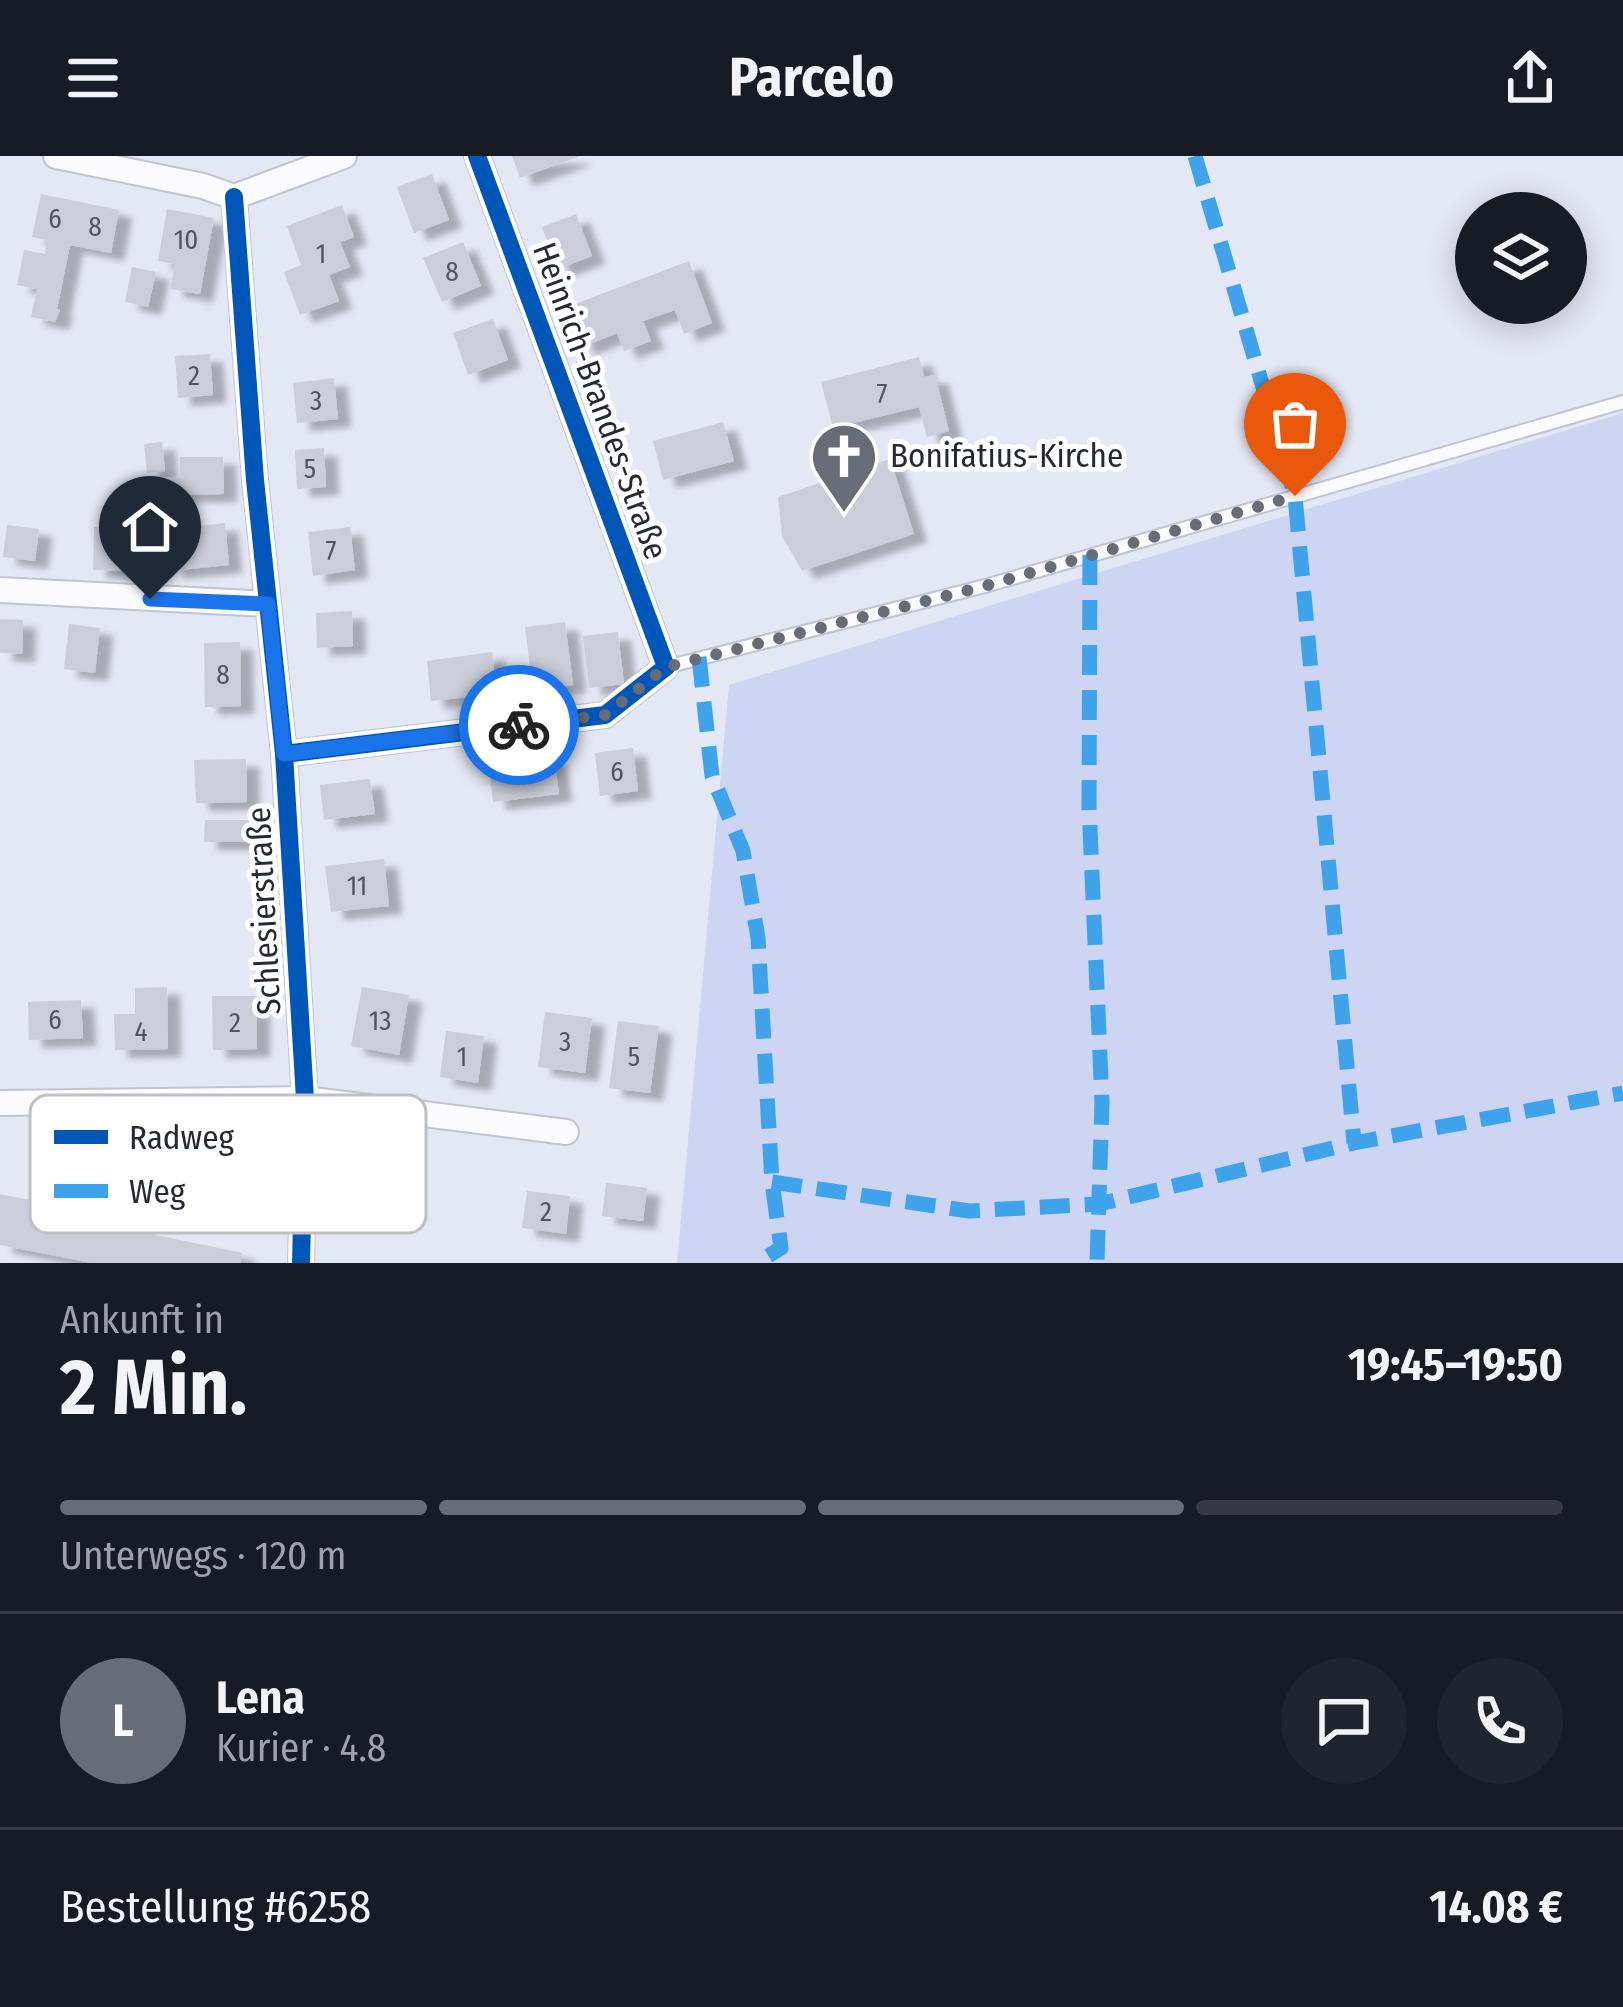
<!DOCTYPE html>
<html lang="de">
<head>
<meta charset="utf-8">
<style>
  body { margin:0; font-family:"Fira Sans Condensed",sans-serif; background:#20242c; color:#f1f3f6; height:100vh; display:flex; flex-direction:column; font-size:45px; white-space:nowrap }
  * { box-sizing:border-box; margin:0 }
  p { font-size:39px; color:#9ea1a6 }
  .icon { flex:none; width:66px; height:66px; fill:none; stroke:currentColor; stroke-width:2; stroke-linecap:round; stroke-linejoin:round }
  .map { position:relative; height:1107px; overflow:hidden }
  .drawer { display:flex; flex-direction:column; background:#171b24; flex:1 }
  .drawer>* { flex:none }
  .controls { position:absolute; left:1455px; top:36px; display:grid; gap:24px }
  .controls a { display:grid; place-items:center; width:132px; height:132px; border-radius:50%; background:#171b24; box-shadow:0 6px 30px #0003; font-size:60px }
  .pin { position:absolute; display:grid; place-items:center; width:102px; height:102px; color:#fff; margin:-123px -51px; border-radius:50% 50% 50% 0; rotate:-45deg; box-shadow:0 0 12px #0007 }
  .pin .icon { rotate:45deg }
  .courier { position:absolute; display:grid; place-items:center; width:120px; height:120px; margin:-60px; border:9px solid #1a73e8; border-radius:50%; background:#fff; color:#222; box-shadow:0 3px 15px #0007 }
  .overview em { font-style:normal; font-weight:700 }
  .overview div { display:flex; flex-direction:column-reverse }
  .overview { display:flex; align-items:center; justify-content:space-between; height:204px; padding:0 60px }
  h1 { font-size:78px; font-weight:700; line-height:90px }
  .bar { display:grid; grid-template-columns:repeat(4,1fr); gap:18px 12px; align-content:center; height:144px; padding:0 60px }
  .bar i { height:15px; border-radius:9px; background:#363941 }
  .bar .active { background:#686c77 }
  .bar p { grid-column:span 4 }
  .line { display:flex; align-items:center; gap:30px; padding:0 60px; border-top:3px solid #363941 }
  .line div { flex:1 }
  .round { display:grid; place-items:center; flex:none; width:126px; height:126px; border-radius:63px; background:#20242c }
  header { display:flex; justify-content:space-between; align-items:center; height:156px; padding:0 60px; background:#171b24; font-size:54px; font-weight:700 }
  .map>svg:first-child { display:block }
  .green { fill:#cdd5f3 }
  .building { fill:#cbced9; filter:url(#shadow) }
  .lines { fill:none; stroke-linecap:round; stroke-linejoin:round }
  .service-casing { stroke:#c1c4d0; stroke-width:16 }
  .minor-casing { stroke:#c1c4d0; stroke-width:28 }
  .service { stroke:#fbfbfd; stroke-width:12 }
  .minor { stroke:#fbfbfd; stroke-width:24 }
  .quiet { stroke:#3ea3eb; stroke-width:15; stroke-dasharray:30 15; stroke-linecap:butt }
  .cycleway-casing { stroke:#fff; stroke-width:26 }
  .cycleway { stroke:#0057b8; stroke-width:18 }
  .done { stroke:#686c77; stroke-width:12; stroke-dasharray:0 21.6 }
  .route { stroke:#1a73e8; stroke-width:15 }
  .labels { text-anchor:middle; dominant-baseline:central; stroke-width:10; stroke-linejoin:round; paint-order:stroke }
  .number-label { font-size:27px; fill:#51545f }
  .street-label { font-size:33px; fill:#262934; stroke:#fff }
  .poi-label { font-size:33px; fill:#262934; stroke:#fff; text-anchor:start }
  .key { fill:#fff; stroke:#bebfc2; stroke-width:3 }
  .key-label { font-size:33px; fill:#262934 }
</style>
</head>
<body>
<header><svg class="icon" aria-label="menu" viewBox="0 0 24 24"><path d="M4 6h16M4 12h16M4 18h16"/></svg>Parcelo<svg class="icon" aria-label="share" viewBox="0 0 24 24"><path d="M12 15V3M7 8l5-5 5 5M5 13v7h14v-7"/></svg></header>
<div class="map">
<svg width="1623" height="1107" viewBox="0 0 1623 1107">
  <defs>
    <filter id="shadow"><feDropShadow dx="13" dy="8" stdDeviation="3" flood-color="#0004"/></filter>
  </defs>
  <rect width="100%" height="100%" fill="#e4e7f4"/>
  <!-- green -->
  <path class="green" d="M1623 257V1107H677L729 529Z"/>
  <!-- building -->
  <path class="building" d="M512 0H578V1L520 22Z
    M432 18 449 64 414 77 397 31Z
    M41 38 119 54 111 97 70 89 57 153 60 154 55 166 31 161 37 133 17 129 24 94 45 98 47 84 32 81Z
    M342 49 354 81 340 86 350 111 329 119 339 145 300 159 284 116 301 109 287 70Z
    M167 53 214 62 200 138 170 133 175 108 158 105Z
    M576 58 592 100 558 113 542 71Z
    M463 86 481 130 442 146 423 102Z
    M689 105 712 167 684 178 675 154 643 165 651 185 624 195 617 177 582 191 567 151Z
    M132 111 156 116 148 151 125 146Z
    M493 163 508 204 468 219 453 177Z
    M210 198 213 239 178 242 175 200Z
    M919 201 924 221 935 219 949 275 927 281 919 251 833 272 821 226Z
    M334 222 338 263 297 267 293 227Z
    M723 266 734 305 663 324 653 285Z
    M162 286 165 315 147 317 144 288Z
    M324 292 326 331 297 333 295 294Z
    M180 301H223L224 338 152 339V321H180Z
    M890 303 914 378 802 415 782 380 778 341Z
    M225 367 229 409 170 415 168 387 189 384 187 371Z
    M7 369 39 373 35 405 3 401Z
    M94 371 124 372 123 415 93 414Z
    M350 371 355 414 313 420 308 376Z
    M352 455 353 490 317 492 316 457Z
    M0 463 23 464 22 498 0 497Z
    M565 466 573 529 533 534 525 471Z
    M69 468 100 472 95 517 64 513Z
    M618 476 624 528 589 532 583 480Z
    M240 486 241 550 205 551 204 487Z
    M492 496 497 538 431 545 427 505Z
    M633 592 638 635 600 640 595 597Z
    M554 601 559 638 493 646 489 609Z
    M246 603 247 646 196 647 194 604Z
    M370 623 375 658 324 664 320 629Z
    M205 664H255V686H204Z
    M384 703 389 750 331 756 325 710Z
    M167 831 168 893 115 894 114 858H135V832Z
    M362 831 409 839 399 899 351 890Z
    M212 840H257V893L213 894Z
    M81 844 83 882 29 884 28 846Z
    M545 856 592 862 585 917 538 911Z
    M618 865 659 870 650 937 609 932Z
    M446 875 484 880 478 927 440 921Z
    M606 1027 647 1032 643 1065 602 1060Z
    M527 1035 570 1040 566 1078 522 1072Z
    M0 1038 129 1064 127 1073 242 1097 240 1107H92L0 1089Z"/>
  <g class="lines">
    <defs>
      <path id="service" d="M666 511 985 430 1623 246"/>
      <path id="minor" d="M56 0 203 30 234 41 344 0
        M234 41 255 324 284 598 305 943 301 1107
        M0 434 268 448
        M284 598 605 559 666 511 477 0
        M0 947 305 943 566 976"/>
    </defs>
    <!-- service casing -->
    <use href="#service" class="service-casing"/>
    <!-- minor casing -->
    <use href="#minor" class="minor-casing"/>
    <!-- service -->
    <use href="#service" class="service"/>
    <!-- minor -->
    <use href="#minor" class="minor"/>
    <!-- quiet -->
    <path class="quiet" d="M1195 0 1295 340 1354 987
      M1090 399 1089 650 1102 946 1097 1107
      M699 501 712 620 743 695 758 782 772 1026 781 1092 757 1107
      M772 1026 969 1055 1099 1048 1354 987 1623 937"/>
    <defs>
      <path id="cycleway" d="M234 41 255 324 284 598 305 943 301 1107
        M284 598 605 559 666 511 477 0"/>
    </defs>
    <!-- cycleway casing -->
    <use href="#cycleway" class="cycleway-casing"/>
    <!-- cycleway -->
    <use href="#cycleway" class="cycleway"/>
  </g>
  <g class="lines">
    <!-- done -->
    <path class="done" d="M519 569 605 559 666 511 985 430 1295 340"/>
    <!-- route -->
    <path class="route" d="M150 443 268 448 284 598 519 569"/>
  </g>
  <!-- icons -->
  <defs>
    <symbol id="church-pin" viewBox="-11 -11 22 30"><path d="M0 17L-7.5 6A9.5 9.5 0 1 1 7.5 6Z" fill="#686c77" stroke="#fff"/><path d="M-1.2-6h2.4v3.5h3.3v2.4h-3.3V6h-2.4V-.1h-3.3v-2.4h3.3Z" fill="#fff"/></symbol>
  </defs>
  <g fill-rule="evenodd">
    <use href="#church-pin" x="806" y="262" width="76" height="104"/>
  </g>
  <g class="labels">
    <!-- number labels -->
    <g class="number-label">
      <text x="55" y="63">6</text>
      <text x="95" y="71">8</text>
      <text x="186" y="84">10</text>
      <text x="321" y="98">1</text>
      <text x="452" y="116">8</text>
      <text x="194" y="220">2</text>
      <text x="882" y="238">7</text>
      <text x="316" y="245">3</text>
      <text x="310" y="313">5</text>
      <text x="331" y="395">7</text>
      <text x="223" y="519">8</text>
      <text x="617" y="616">6</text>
      <text x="357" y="730">11</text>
      <text x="55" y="864">6</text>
      <text x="380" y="865">13</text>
      <text x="235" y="867">2</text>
      <text x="141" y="876">4</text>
      <text x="565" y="886">3</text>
      <text x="462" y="901">1</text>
      <text x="634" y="901">5</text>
      <text x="546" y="1056">2</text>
    </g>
    <!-- street labels -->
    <g class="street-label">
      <text transform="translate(600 245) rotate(70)">Heinrich-Brandes-Straße</text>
      <text transform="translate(264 755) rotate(-93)">Schlesierstraße</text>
    </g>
    <!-- poi labels -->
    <g class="poi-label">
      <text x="890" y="300">Bonifatius-Kirche</text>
    </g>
  </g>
  <!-- legend -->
  <rect x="30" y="939" width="396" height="138" rx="18" class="key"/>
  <rect x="54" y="974" width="54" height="14" fill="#0057b8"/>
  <rect x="54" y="1028" width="54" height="14" fill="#3ea3eb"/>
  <g class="key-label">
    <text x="129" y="993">Radweg</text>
    <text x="129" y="1047">Weg</text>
  </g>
</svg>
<div class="controls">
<a><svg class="icon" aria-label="layers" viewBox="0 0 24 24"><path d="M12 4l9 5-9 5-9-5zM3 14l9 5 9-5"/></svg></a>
</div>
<div class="pin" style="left:1295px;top:340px;background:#ea580c"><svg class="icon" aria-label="bag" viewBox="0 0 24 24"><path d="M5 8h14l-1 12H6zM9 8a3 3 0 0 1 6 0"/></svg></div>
<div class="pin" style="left:150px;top:443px;background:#1f2937"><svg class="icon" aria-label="home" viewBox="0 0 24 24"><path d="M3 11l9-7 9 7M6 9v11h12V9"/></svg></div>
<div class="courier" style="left:519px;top:569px"><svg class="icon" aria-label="bike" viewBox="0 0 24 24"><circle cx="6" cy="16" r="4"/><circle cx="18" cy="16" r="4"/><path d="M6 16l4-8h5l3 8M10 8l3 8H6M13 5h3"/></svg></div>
</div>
<section class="drawer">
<div class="overview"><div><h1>2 Min.</h1><p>Ankunft in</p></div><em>19:45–19:50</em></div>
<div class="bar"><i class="active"></i><i class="active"></i><i class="active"></i><i></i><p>Unterwegs · 120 m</p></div>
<div class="line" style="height:216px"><b class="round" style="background:#686c77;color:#fff">L</b><div><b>Lena</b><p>Kurier · 4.8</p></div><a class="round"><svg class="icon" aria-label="chat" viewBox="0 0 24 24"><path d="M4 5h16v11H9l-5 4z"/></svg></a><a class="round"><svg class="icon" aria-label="phone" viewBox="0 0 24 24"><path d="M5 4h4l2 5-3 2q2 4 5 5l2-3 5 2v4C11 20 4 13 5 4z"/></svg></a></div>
<div class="line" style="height:156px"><div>Bestellung #6258</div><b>14.08 €</b></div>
</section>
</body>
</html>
